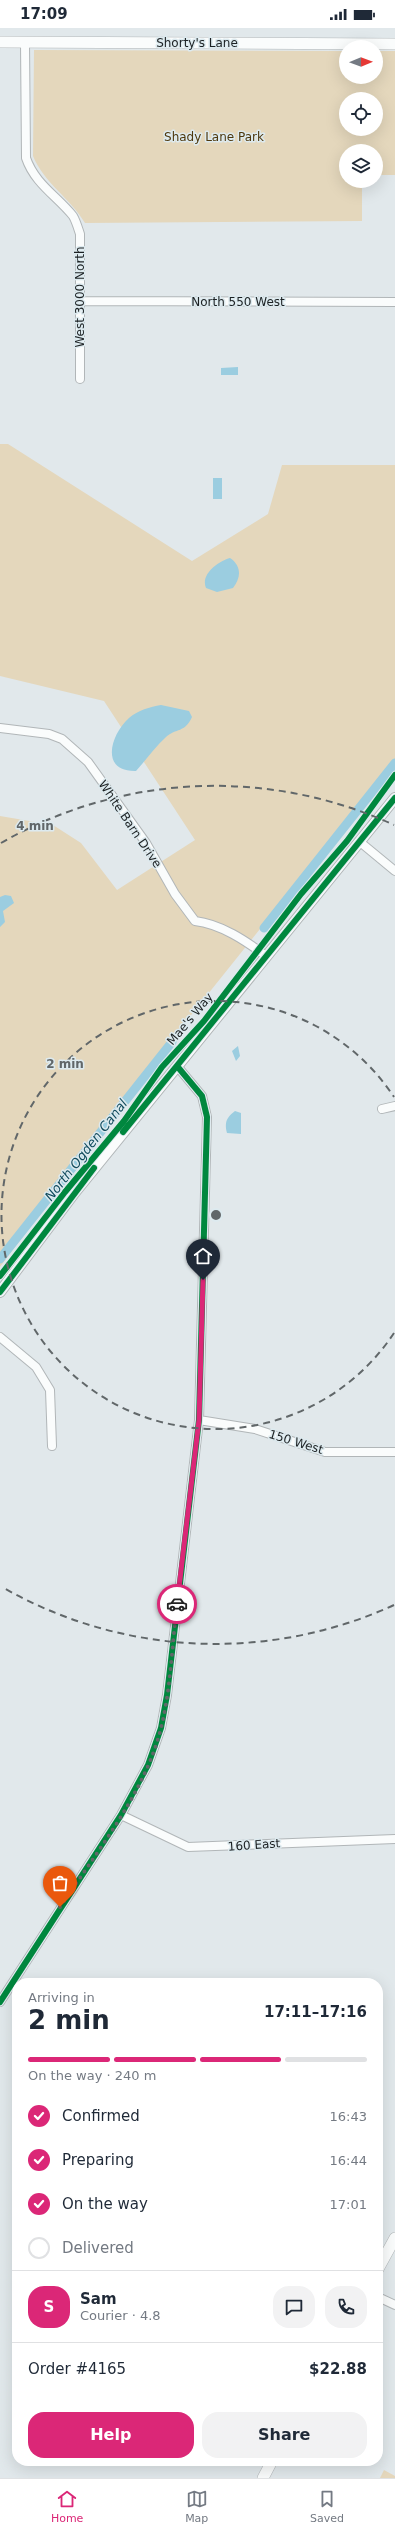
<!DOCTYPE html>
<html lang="en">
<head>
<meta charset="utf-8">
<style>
  body { margin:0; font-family:"DejaVu Sans",sans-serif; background:#f2f2f3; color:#1f2937; height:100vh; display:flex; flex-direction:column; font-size:15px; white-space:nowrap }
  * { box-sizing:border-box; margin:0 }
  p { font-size:13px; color:#747a83 }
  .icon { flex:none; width:22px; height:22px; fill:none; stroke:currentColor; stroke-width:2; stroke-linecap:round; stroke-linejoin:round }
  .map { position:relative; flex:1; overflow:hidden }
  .sheet { position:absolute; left:12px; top:1950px; width:371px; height:488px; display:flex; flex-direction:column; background:#fff; border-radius:16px; box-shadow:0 4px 16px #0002 }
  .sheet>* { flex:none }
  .needle { width:26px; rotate:89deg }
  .buttons { position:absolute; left:339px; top:12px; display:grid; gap:8px }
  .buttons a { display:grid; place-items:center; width:44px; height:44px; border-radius:50%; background:#fff; box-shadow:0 4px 16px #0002; font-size:20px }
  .pin { position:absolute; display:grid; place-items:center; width:34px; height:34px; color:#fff; margin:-41px -17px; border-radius:50% 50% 50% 0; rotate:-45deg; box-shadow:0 0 4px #0007 }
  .pin .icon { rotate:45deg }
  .courier { position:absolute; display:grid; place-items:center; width:40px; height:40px; margin:-20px; border:3px solid #db2777; border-radius:50%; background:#fff; color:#222; box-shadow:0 1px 5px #0007 }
  .head em { font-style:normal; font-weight:700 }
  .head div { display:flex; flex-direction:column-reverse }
  .head { display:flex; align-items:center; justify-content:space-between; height:68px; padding:0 16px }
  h1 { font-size:26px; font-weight:700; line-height:30px }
  .bar { display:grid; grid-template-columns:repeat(4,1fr); gap:6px 4px; align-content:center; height:48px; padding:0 16px }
  .bar i { height:5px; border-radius:3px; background:#e0e1e3 }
  .bar .selected { background:#db2777 }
  .bar p { grid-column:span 4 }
  .line { display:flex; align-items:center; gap:10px; padding:0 16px; border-top:1px solid #e0e1e3 }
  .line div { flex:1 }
  .round { display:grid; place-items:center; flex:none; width:42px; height:42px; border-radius:16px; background:#f2f2f3 }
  ol { padding:0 16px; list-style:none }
  li { display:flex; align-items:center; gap:12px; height:44px }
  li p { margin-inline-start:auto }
  li .icon { padding:4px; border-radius:50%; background:#db2777; color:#fff; stroke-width:4 }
  li:last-child { color:#747a83 }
  li i { width:22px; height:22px; border:2px solid #e0e1e3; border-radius:50% }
  .primary-button { display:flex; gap:8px; margin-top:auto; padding:8px 16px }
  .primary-button a { flex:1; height:46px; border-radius:16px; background:#db2777; color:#fff; font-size:16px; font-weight:700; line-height:46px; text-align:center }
  .primary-button a+a { background:#f2f2f3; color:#1f2937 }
  .status { display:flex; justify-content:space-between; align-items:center; height:28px; padding:0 20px; background:#fff; direction:ltr }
  .status svg { height:11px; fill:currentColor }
  .tabs { display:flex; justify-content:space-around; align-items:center; height:56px; border-top:1px solid #e0e1e3; background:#fff; font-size:11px; color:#747a83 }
  .tabs a { display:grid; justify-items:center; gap:2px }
  .tabs .selected { color:#db2777 }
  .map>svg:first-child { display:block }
  .green { fill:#e4d7bc; fill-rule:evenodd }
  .water { fill:#9bcde0 }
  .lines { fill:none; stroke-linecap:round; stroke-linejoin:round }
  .canal { stroke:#9bcde0; stroke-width:9 }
  .minor-casing { stroke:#b1b6b8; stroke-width:10 }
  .tertiary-casing { stroke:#b1b6b8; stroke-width:12 }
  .secondary-casing { stroke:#b1b6b8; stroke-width:12 }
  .minor { stroke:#fafcfc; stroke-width:8 }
  .tertiary { stroke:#fafcfc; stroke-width:10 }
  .secondary { stroke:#fafcfc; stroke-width:11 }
  .cycleway-casing { stroke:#ddeaef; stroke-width:8 }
  .cycleway { stroke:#00873e; stroke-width:6 }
  .done { stroke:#616769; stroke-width:4; stroke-dasharray:0 7.2 }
  .route { stroke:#db2777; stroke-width:5 }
  .ring { fill:none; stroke:#616769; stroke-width:2; stroke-dasharray:7 5 }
  .labels { text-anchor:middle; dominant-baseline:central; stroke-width:3; stroke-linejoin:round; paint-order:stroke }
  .street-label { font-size:12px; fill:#1c2123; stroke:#ddeaef }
  .park-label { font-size:12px; fill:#4e380d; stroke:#ddeaef }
  .water-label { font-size:13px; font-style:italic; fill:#124c5e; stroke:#ddeaef }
  .centre { fill:#616769; stroke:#ddeaef; stroke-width:2 }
  .ring-label { font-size:12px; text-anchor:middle; font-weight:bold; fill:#616769; stroke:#ddeaef; stroke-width:3; stroke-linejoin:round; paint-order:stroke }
</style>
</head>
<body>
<div class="status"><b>17:09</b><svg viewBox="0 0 49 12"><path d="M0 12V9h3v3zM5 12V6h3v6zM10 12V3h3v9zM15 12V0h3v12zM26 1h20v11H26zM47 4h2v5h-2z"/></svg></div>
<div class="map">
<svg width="395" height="2450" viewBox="0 0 395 2450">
  <rect width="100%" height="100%" fill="#e1e8eb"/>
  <!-- green -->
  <path class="green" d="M34 22 346 23V49H376V23H395V147H376V123H346V153H362V193L85 195C70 170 44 155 33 128ZM346 71H376V101H346Z
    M0 416H8L192 533 268 486 282 437H395V732L148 1041 0 1239V788L53 797 81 815 117 862 195 812 104 673 0 648Z
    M384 2442 395 2448V2450H380Z"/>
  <!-- water -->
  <path class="water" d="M238 339V347H221V340Z
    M213 450H222V471H213Z
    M230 530C242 538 241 550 233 560L217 564 206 560C200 546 219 533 230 530Z
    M161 677 189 683 192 689C185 705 176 700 166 709 155 719 146 732 136 743 100 744 110 707 129 690 138 682 150 679 161 677Z
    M5 867 11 868 14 875 3 883 5 894 0 899V869Z
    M238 1018 240 1028 236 1033 232 1023Z
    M235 1083 241 1085V1106L227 1105C224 1094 227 1089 235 1083Z"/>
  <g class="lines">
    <!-- canal -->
    <path class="canal" d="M264 900 395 735
      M0 1231 172 1014"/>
    <defs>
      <path id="minor" d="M25 14 26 130C35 156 57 168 73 188 76 193 78 200 80 206V351
        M81 273 395 274
        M0 700 49 706 62 711 88 734 146 815 175 866 195 893C221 896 246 913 266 928
        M360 814 395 843
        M382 1081 395 1078
        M0 1309 36 1339 50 1362 52 1418
        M199 1392 255 1401 325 1424H395
        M121 1787 188 1819 395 1811
        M0 1974 121 1787 148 1737 161 1700 167 1667 199 1392 207 1089 202 1068 177 1038
        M378 2269 395 2277"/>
      <path id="tertiary" d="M0 1264 75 1164 395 770"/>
      <path id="secondary" d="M0 14 395 16
        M378 2241 395 2210
        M263 2450 272 2433"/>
    </defs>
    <!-- minor casing -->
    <use href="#minor" class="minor-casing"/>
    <!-- tertiary casing -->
    <use href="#tertiary" class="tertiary-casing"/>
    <!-- secondary casing -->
    <use href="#secondary" class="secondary-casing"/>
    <!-- minor -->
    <use href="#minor" class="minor"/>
    <!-- tertiary -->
    <use href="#tertiary" class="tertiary"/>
    <!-- secondary -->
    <use href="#secondary" class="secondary"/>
    <defs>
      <path id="cycleway" d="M123 1104 395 770
        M0 1248 65 1164 124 1093 162 1039 204 993 301 866 347 813 395 747
        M0 1264 94 1140
        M0 1974 121 1787 148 1737 161 1700 167 1667 199 1392 207 1089 202 1068 177 1038"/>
    </defs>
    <!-- cycleway casing -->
    <use href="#cycleway" class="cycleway-casing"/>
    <!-- cycleway -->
    <use href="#cycleway" class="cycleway"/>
  </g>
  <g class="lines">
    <!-- done -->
    <path class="done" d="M60 1879C96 1825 146 1763 161 1700 171 1660 172 1617 177 1576"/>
    <!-- route -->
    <path class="route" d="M177 1576 199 1392 203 1252"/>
  </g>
  <!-- distance rings -->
  <g class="ring">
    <path d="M394 1305A214 214 0 1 1 394 1069"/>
    <path d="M394 1577A429 429 0 0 1 2 1559M1 815A429 429 0 0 1 394 797"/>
  </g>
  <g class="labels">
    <!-- street labels -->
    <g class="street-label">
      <text x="197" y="15">Shorty's Lane</text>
      <text transform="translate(80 269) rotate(-90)">West 3000 North</text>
      <text x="238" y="274">North 550 West</text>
      <text transform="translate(130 796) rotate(56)">White Barn Drive</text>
      <text transform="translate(190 991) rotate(-50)">Mae's Way</text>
      <text transform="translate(296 1414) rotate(17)">150 West</text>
      <text transform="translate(254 1817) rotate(-4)">160 East</text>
    </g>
    <!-- park labels -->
    <g class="park-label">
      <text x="214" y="109">Shady Lane Park</text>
    </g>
    <!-- water labels -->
    <g class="water-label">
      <text transform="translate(86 1122) rotate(-52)">North Ogden Canal</text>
    </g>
  </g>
  <circle cx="216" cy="1187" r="6" class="centre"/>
  <g class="ring-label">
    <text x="35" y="802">4 min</text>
    <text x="65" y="1040">2 min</text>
  </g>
</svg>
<div class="buttons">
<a><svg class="needle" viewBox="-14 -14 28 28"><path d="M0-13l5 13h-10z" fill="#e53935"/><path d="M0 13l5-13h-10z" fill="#747a83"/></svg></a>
<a><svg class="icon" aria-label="locate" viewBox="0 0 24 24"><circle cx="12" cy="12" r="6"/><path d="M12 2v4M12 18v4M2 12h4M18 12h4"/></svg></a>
<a><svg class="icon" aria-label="layers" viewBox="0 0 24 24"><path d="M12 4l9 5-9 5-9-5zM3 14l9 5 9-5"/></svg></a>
</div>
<div class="pin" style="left:60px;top:1879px;background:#ea580c"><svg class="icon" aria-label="bag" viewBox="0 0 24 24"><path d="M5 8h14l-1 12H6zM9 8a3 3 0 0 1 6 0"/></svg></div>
<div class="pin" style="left:203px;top:1252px;background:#1f2937"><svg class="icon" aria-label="home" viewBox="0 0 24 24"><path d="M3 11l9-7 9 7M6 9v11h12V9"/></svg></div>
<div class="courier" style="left:177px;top:1576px"><svg class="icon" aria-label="car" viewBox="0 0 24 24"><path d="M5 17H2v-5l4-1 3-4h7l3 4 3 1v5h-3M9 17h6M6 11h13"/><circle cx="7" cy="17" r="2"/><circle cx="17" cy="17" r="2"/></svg></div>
<section class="sheet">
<div class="head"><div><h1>2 min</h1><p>Arriving in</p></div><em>17:11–17:16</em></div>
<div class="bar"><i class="selected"></i><i class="selected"></i><i class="selected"></i><i></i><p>On the way · 240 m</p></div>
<ol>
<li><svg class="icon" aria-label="check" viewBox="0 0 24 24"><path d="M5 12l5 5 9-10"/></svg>Confirmed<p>16:43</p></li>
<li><svg class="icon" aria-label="check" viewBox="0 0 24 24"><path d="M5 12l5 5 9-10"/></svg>Preparing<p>16:44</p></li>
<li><svg class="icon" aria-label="check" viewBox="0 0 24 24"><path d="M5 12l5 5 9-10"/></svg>On the way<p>17:01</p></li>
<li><i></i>Delivered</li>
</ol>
<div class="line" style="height:72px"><b class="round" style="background:#db2777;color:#fff">S</b><div><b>Sam</b><p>Courier · 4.8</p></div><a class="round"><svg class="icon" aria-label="chat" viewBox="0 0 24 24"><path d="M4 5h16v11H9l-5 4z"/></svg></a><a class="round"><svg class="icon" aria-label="phone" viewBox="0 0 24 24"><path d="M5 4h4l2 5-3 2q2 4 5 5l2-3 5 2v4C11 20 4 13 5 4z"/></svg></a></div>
<div class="line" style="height:52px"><div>Order #4165</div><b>$22.88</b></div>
<div class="primary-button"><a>Help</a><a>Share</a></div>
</section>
</div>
<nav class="tabs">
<a class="selected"><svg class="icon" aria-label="home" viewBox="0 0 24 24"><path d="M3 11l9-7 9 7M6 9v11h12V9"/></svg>Home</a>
<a><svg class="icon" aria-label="map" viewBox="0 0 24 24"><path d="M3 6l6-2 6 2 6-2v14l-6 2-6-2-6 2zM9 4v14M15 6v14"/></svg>Map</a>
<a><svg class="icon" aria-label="saved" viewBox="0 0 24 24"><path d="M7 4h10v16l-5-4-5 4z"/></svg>Saved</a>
</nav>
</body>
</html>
